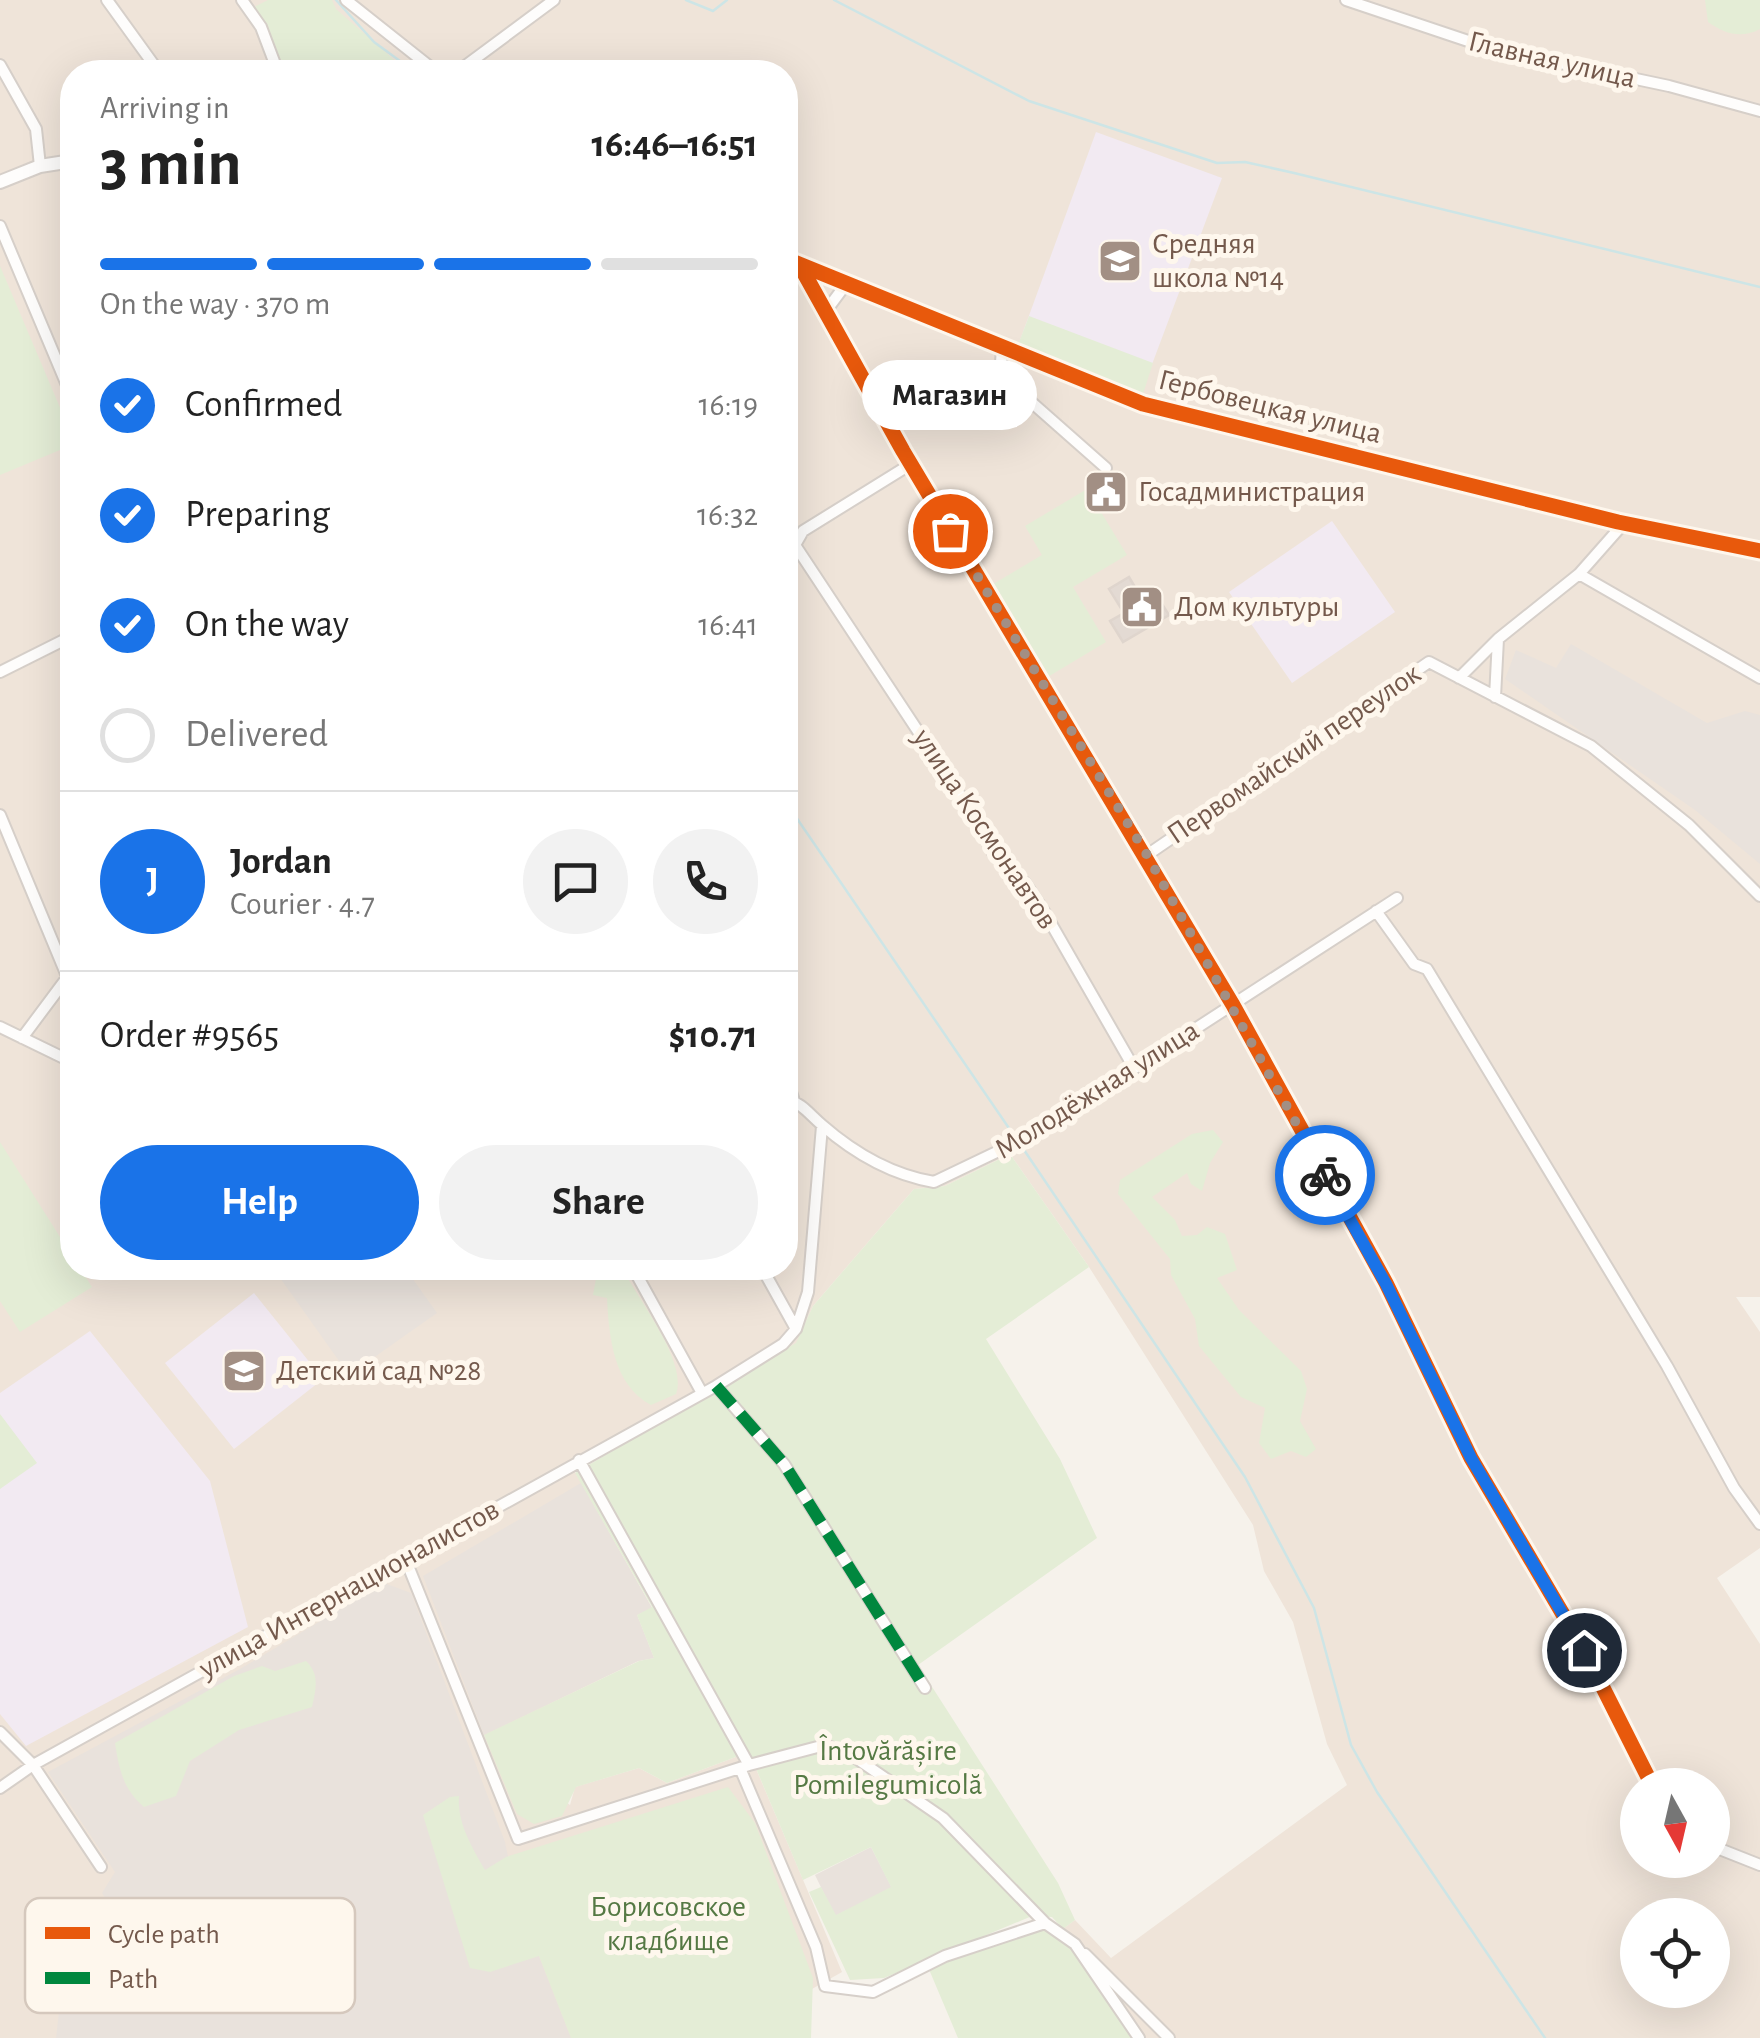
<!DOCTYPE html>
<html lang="en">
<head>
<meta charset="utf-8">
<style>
  body { margin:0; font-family:"Alegreya Sans",sans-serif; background:#f2f2f2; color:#222; height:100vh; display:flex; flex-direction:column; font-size:38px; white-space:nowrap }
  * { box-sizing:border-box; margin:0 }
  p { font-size:32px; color:#767676 }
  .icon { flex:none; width:55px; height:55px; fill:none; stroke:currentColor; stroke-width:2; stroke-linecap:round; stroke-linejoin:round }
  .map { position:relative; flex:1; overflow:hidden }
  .details { position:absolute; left:60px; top:60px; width:738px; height:1220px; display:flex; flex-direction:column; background:#fff; border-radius:40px; box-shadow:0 10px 40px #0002 }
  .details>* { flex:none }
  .needle { width:65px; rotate:172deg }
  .tools { position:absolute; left:1620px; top:1768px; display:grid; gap:20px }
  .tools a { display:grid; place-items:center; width:110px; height:110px; border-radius:50%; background:#fff; box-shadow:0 10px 40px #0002; font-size:50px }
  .pin { position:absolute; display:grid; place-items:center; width:85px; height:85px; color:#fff; margin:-42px; border:5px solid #fff; border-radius:50%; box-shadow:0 2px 10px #0007 }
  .courier { position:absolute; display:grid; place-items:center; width:100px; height:100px; margin:-50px; border:8px solid #1a73e8; border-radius:50%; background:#fff; color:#222; box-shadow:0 2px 12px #0007 }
  .bubble { position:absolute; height:70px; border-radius:35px; background:#fff; box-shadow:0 10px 40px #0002; font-size:32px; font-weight:700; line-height:70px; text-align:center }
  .head em { font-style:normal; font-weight:700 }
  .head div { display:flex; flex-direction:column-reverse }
  .head { display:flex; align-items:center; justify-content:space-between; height:170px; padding:0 40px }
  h1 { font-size:65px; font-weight:700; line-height:75px }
  .bar { display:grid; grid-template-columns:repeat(4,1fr); gap:15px 10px; align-content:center; height:120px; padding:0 40px }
  .bar i { height:12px; border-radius:8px; background:#e0e0e0 }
  .bar .on { background:#1a73e8 }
  .bar p { grid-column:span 4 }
  .line { display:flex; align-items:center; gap:25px; padding:0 40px; border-top:2px solid #e0e0e0 }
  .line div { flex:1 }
  .round { display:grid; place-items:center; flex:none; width:105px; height:105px; border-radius:52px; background:#f2f2f2 }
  ol { padding:0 40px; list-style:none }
  li { display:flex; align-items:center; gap:30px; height:110px }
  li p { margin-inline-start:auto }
  li .icon { padding:10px; border-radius:50%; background:#1a73e8; color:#fff; stroke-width:4 }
  li:last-child { color:#767676 }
  li i { width:55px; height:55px; border:5px solid #e0e0e0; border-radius:50% }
  .primary-button { display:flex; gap:20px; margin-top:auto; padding:20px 40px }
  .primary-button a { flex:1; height:115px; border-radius:60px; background:#1a73e8; color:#fff; font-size:40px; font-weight:700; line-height:115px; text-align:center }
  .primary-button a+a { background:#f2f2f2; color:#222 }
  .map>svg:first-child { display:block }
  .residential { fill:#efe4d9; fill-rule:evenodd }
  .industrial { fill:#e9e2dc }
  .education { fill:#f2eaf2 }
  .green { fill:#e4edd6 }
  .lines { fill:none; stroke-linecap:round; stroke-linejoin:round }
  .stream { stroke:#cde5e6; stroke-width:2.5 }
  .building { fill:#e3dad3; stroke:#dfd5cd; stroke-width:2.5 }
  .minor-casing { stroke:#d6cfc9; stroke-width:14 }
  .tertiary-casing { stroke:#d6cfc9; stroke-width:16 }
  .minor { stroke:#fefdfc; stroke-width:10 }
  .tertiary { stroke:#fefdfc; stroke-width:12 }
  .quiet { stroke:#00873e; stroke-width:12; stroke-dasharray:25 12; stroke-linecap:butt }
  .cycleway-casing { stroke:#fef7ed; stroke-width:21 }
  .cycleway { stroke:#e8590c; stroke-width:15 }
  .done { stroke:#a28f84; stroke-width:10; stroke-dasharray:0 18 }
  .route { stroke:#1a73e8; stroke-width:12 }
  .labels { text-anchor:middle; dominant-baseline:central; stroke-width:10; stroke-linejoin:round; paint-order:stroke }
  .street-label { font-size:30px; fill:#74594c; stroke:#fef7ed }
  .poi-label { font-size:30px; fill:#74594c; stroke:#fef7ed; text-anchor:start }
  .park-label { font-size:30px; fill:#557944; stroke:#fef7ed }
  .key { fill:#fef7ed; stroke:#d5c8bd; stroke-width:2.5 }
  .key-label { font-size:28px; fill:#74594c }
</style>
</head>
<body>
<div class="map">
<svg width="1760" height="2038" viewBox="0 0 1760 2038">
  <rect width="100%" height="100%" fill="#f6f2eb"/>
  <!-- residential -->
  <path class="residential" d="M0 0H1760V1297H1736L1760 1332V1548L1717 1578 1760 1644V2038H1131L1057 1933 1075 1920 1111 1958 1347 1785 1327 1744 1293 1622 1264 1571 1253 1525 1089 1267 1010 1154 945 1186 914 1189 813 1306 797 1343 575 1472 652 1608 637 1615 654 1658 638 1661 484 1736 570 1805 575 1787 639 1768 667 1783 749 1752 842 1972 725 2038H0ZM72 72H785V1268H72ZM1638 1785H1712V1860H1638ZM1638 1915H1712V1990H1638Z"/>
  <!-- industrial -->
  <path class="industrial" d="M1571 644 1707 723 1745 711 1760 715V864L1695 810 1505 679 1516 650 1556 668Z
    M273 1268H405L437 1313 349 1375Z
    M581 1483 652 1608 637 1615 654 1658 638 1661 484 1735 423 1576Z
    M384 1583 411 1593 505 1842 517 1900 571 2038H56L67 1942 111 1907 102 1893 115 1872 48 1772 240 1669Z
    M871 1847 892 1888 835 1916 815 1875Z"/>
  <!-- education -->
  <path class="education" d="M1096 132 1222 178 1142 391 1019 343Z
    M1332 521 1395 612 1292 683 1229 592Z
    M254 1293 323 1379 234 1449 165 1363Z
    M90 1331 210 1481 248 1627 26 1746 0 1714V1393Z"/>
  <!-- green -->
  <path class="green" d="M268 0H332L336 9 408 72 284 71 267 27 254 7Z
    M1705 0H1760V29C1741 39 1725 34 1708 22Z
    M0 266 72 436V445L0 475Z
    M1029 316 1153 363 1142 397 1016 350Z
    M1087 489 1127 555 1073 587 1106 642 1046 678 990 586 1042 555 1025 526Z
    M1213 1130 1223 1142 1210 1163 1202 1191 1191 1184 1187 1173 1152 1197 1175 1220 1182 1236 1197 1235 1207 1227 1225 1234 1237 1270 1217 1278 1239 1310 1301 1371 1307 1389 1300 1421 1316 1449 1306 1457 1291 1451 1271 1459 1259 1443 1265 1408 1241 1397 1199 1346 1195 1319 1171 1275 1170 1259 1118 1194 1120 1180 1192 1134Z
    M0 1142 72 1256V1268H80L92 1287 20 1332 0 1301Z
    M1010 1154 1089 1267 986 1339 1060 1459 1097 1538 918 1665 1058 1883 1075 1920 1063 1929 1052 1917 1032 1916 884 1978 850 1980 809 1892 821 1887 836 1915 891 1887 871 1847 803 1880 749 1752 667 1783 639 1768 576 1787 562 1816 534 1824 517 1814 484 1735 639 1661 654 1658 637 1615 652 1607 575 1473 796 1343 813 1306 914 1189 945 1186Z
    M598 1268H622C638 1299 688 1362 676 1394L651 1405C613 1385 609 1337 607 1298L593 1295Z
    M0 1414 37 1463 0 1489Z
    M306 1661C320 1674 316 1689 312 1707L239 1730 190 1761 176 1796 144 1807C123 1789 119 1769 115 1743L234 1676 262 1666 275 1671Z
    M728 1787 755 1823 813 1978 811 2038H571L539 1956 490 1972 470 1968 423 1815 450 1797 459 1796C457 1823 472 1847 485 1870L506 1857Z
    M1033 1927 1057 1933 1071 1948 1131 2038H958L928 1967Z"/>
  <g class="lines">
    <!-- stream -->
    <path class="stream" d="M336 0 374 42 415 72
      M686 0 713 11 727 0
      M834 0 1029 101 1217 163 1245 162 1294 173 1760 287
      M785 801 1015 1137
      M1020 1144 1245 1477 1314 1608 1351 1745 1377 1792 1545 2038"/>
  </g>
  <!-- building -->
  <path class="building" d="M1129 577 1143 601 1155 593 1169 615 1123 642 1110 621 1124 613 1109 589Z"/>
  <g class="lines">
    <defs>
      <path id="minor" d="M107 0 159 72
        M242 0 261 27 278 72
        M346 0 429 66 453 72
        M1346 0 1489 48 1669 86 1760 111
        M0 65 36 129 40 166
        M457 72 554 0
        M0 226 72 397
        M799 264 903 451 1233 1005 1386 1283 1471 1458 1584 1650 1652 1785
        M826 311 846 284
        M1002 349 1001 362 1021 393 1106 468
        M911 464 803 531 795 545 968 807 995 856 1025 883 1045 913 1134 1068
        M785 528 795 545
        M1579 574 1624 523
        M0 672 72 636
        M1459 678 1498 639 1579 574 1760 678
        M1495 697 1498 639
        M0 815 67 976
        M1147 855 1429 662 1591 746 1689 825 1760 896
        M1376 911 1414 964 1427 969 1667 1366 1734 1488 1760 1524
        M0 1027 72 1062
        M22 1038 72 971
        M785 1074 794 1101
        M785 1098C803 1104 808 1113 822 1125 854 1153 893 1175 934 1182L1030 1136 1397 898
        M633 1268 702 1393
        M796 1329 808 1292 822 1126
        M716 1386 784 1464 925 1688
        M579 1460 749 1765
        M405 1558 518 1839 749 1765 825 1745 850 1754 943 1818 1045 1923
        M0 1732 33 1765 101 1867
        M740 1768 816 1947 825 1986 873 1992 945 1956 1045 1923 1075 1944 1139 2038
        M0 1788 33 1765 716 1386 783 1344 796 1329 762 1268
        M1712 1846 1760 1865
        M1085 1954 1169 2038"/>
      <path id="tertiary" d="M0 182 40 166 72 161
        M785 257 1143 404 1618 522 1760 551"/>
    </defs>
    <!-- minor casing -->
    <use href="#minor" class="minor-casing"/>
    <!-- tertiary casing -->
    <use href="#tertiary" class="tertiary-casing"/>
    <!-- minor -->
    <use href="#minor" class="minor"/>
    <!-- tertiary -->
    <use href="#tertiary" class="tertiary"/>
    <!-- quiet -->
    <path class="quiet" d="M716 1386 784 1464 925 1688"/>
    <defs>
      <path id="cycleway" d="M794 262 1143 404 1618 522 1760 551
        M799 264 903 451 1233 1005 1386 1283 1471 1458 1584 1650 1652 1785"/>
    </defs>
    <!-- cycleway casing -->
    <use href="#cycleway" class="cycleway-casing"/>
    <!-- cycleway -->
    <use href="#cycleway" class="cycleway"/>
  </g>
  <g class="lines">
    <!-- done -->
    <path class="done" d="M950 531 1147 855 1325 1175"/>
    <!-- route -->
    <path class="route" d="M1325 1175 1386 1284 1471 1458 1584 1650"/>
  </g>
  <!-- icons -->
  <defs>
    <symbol id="school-square" viewBox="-11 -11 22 22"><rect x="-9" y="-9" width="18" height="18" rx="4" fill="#a28f84" stroke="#fef7ed"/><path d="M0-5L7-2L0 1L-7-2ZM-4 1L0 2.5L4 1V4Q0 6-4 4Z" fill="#fff"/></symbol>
    <symbol id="civic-square" viewBox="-11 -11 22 22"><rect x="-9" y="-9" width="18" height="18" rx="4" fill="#a28f84" stroke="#fef7ed"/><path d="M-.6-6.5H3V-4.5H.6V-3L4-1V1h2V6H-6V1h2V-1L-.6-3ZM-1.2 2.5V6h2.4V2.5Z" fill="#fff"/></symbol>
  </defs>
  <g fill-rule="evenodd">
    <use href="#school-square" x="1095" y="236" width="50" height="50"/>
    <use href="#civic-square" x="1081" y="467" width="50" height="50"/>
    <use href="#civic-square" x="1117" y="582" width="50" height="50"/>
    <use href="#school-square" x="219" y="1346" width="50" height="50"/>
  </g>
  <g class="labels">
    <!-- street labels -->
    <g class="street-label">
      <text transform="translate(1552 60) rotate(13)">Главная улица</text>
      <text transform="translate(1270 407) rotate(14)">Гербовецкая улица</text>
      <text transform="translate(1294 754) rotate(-34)">Первомайский переулок</text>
      <text transform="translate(985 829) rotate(56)">улица Космонавтов</text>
      <text transform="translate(1097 1090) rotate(-32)">Молодёжная улица</text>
      <text transform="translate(349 1589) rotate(-29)">улица Интернационалистов</text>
    </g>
    <!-- poi labels -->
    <g class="poi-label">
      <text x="1152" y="244">Средняя<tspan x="1152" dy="34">школа №14</tspan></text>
      <text x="1138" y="492">Госадминистрация</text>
      <text x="1174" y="607">Дом культуры</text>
      <text x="276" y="1371">Детский сад №28</text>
    </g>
    <!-- park labels -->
    <g class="park-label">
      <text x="888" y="1751">Întovărășire<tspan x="888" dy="34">Pomilegumicolă</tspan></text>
      <text x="668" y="1907">Борисовское<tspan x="668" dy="34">кладбище</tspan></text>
    </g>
  </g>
  <!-- legend -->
  <rect x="25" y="1898" width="330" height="115" rx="15" class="key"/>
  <rect x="45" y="1927" width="45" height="12" fill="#e8590c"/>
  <rect x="45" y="1972" width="45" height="12" fill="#00873e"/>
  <g class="key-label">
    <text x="108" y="1943">Cycle path</text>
    <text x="108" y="1988">Path</text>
  </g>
</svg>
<div class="tools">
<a><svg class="needle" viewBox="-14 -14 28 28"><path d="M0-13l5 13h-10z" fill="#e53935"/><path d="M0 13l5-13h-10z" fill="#767676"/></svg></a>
<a><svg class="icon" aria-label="locate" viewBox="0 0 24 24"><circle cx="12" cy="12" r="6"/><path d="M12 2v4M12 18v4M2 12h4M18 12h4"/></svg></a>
</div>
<div class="pin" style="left:950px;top:531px;background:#ea580c"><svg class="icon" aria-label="bag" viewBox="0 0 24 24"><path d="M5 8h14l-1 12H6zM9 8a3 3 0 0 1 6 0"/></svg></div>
<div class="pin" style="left:1584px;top:1650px;background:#1f2937"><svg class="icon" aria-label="home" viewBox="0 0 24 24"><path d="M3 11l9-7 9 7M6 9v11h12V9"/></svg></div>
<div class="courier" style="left:1325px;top:1175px"><svg class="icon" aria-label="bike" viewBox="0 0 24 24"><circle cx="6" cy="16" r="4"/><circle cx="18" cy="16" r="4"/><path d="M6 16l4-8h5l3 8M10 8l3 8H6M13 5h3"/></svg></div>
<div class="bubble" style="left:862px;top:360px;width:175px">Магазин</div>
<section class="details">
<div class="head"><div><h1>3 min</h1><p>Arriving in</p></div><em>16:46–16:51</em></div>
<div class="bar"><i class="on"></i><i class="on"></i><i class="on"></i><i></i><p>On the way · 370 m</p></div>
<ol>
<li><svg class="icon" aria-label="check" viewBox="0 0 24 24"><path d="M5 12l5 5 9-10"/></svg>Confirmed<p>16:19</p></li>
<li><svg class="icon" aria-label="check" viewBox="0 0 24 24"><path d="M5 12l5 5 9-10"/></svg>Preparing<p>16:32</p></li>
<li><svg class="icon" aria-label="check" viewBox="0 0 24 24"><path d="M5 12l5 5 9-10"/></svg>On the way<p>16:41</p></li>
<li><i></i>Delivered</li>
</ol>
<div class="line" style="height:180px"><b class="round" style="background:#1a73e8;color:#fff">J</b><div><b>Jordan</b><p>Courier · 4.7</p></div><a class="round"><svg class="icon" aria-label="chat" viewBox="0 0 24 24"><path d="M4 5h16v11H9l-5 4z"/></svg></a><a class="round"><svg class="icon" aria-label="phone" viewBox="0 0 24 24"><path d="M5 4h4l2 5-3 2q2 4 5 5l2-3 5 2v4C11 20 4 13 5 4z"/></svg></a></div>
<div class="line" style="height:130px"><div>Order #9565</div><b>$10.71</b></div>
<div class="primary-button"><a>Help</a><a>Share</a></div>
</section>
</div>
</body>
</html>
